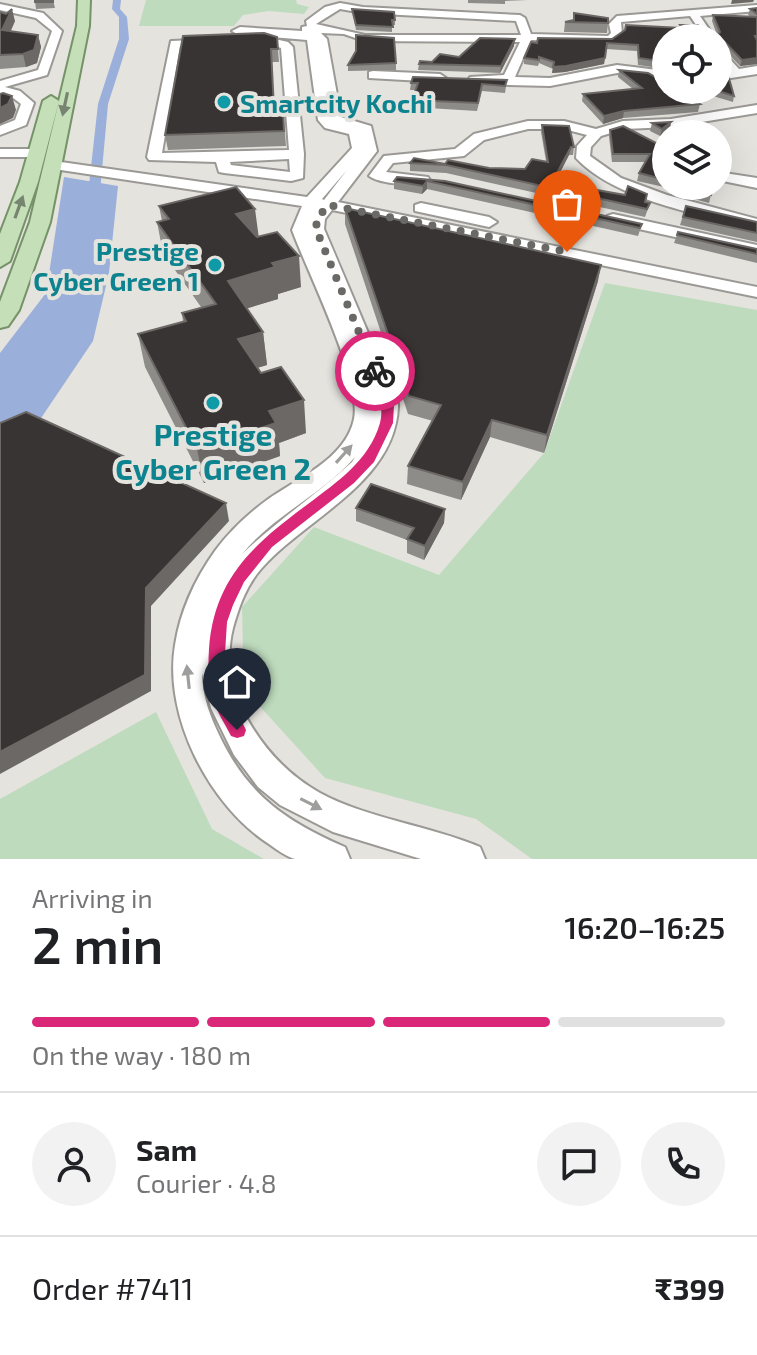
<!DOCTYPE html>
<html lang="en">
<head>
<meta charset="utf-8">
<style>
  body { margin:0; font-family:"Exo 2",sans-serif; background:#f2f2f2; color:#202124; height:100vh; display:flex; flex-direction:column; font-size:30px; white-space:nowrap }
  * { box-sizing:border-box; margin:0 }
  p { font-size:26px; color:#757577 }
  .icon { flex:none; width:44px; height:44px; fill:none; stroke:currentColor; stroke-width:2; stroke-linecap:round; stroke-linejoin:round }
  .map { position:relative; height:859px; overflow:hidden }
  .side { display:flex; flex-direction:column; background:#fff; flex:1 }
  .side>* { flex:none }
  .fabs { position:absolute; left:652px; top:24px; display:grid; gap:16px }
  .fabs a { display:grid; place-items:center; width:80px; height:80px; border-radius:50%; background:#fff; box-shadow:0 8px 32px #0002; font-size:40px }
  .pin { position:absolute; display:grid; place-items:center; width:68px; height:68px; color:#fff; margin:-82px -34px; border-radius:50% 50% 50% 0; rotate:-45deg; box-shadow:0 0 8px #0007 }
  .pin .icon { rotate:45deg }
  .courier { position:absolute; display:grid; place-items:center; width:80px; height:80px; margin:-40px; border:6px solid #db2777; border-radius:50%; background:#fff; color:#222; box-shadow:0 2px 10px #0007 }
  .head em { font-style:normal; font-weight:600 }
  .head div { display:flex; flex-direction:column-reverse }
  .head { display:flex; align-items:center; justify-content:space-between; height:136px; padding:0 32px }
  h1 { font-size:52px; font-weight:600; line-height:60px }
  .bar { display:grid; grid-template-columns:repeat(4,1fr); gap:12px 8px; align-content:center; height:96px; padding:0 32px }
  .bar i { height:10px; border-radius:6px; background:#e0e0e0 }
  .bar .current { background:#db2777 }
  .bar p { grid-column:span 4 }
  .line { display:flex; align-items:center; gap:20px; padding:0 32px; border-top:2px solid #e0e0e0 }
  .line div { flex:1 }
  .round { display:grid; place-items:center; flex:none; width:84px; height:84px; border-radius:42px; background:#f2f2f2 }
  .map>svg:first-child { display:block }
  .green { fill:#bedbbd }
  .water { fill:#9aafd9 }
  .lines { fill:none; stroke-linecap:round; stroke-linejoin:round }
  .canal { fill:#9aafd9; fill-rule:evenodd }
  .minor-casing { stroke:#9b9995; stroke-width:4 }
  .major-casing { stroke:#759268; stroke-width:4 }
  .minor { fill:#fff; fill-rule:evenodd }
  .major { fill:#c5e0b9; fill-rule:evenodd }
  .wall { fill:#8e8c88 }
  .shaded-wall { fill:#6c6866 }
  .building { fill:#383433; stroke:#6c6866; stroke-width:2 }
  .oneway { fill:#768470 }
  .oneway2 { fill:#9e9e9d }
  .route { fill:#db2777 }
  .done { stroke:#6a6966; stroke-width:8; stroke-dasharray:0 14.4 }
  .culture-dot { fill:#0f9aa8; stroke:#e5e3de; stroke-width:3 }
  .labels { text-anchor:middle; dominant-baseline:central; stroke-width:8; stroke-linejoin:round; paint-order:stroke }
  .far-culture-label { font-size:26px; font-weight:bold; fill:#0d838f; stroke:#e5e3de; text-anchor:start }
  .culture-label { font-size:30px; font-weight:bold; fill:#0d838f; stroke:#e5e3de }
</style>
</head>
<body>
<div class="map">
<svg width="757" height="859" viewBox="0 0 757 859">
  <rect width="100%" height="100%" fill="#e5e3de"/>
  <!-- green -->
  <path class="green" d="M146 0H296L297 4 309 7 304 14 269 11 243 15 234 26H139Z
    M605 283 757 310V859H532L476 819 325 778 244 689 242 607 314 527 439 575 544 453Z
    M156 712 212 829 264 859H0V799Z"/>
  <!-- water -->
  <path class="water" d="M64 177 118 186 109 273 93 341 33 430 0 445V353L46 293Z"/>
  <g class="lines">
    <!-- canal -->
    <path class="canal" d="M113 0H121L120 9 127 17 129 39 108 104 99 203 93 207 87 203 98 104 119 39V17L112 9Z"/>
    <defs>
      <path id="minor" d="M340 3 363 7 520 15 525 18 531 34 608 36 611 33 609 24 617 16 757 5V11L700 16 715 38H705L690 16 621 22 622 34 611 42 531 40 515 77 550 78 617 65 666 71V79L617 73 550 86 474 84 468 80 470 77 504 75 520 42 364 41 344 34 321 33 327 39 341 117 371 126 377 151 338 202 757 287V297L332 210 325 219 324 229C344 275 363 322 383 368 388 379 399 396 398 407 395 483 304 519 261 569 246 586 239 607 233 628 226 655 230 687 243 711 261 746 285 773 320 793 366 818 430 826 480 847L485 859H421L333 832 280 805 258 787 234 755 211 708 202 673C202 696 211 719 221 739 249 796 287 822 345 847L350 859C333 859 312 859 295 859 287 857 276 849 269 844 210 806 163 717 175 645 180 612 195 579 215 551 229 532 248 514 267 500 296 479 346 459 354 419 362 380 307 271 292 230L302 206 54 169 47 165 54 161 307 197 352 148 349 134 325 128 318 120 307 40 237 34 232 31 240 27 302 31V27L307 26 306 21 325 7ZM340 9 363 13 516 21 521 35H365L316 24ZM347 170 324 200 322 199ZM355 457 352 462C317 494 277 521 242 554 275 514 322 495 355 457Z
        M0 4 43 13 62 31 47 75 5 87 20 91 34 103 26 125 0 135V126L15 120 21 104 12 97 0 94V81L38 70 52 31 36 18 0 10Z
        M266 37 288 42 293 47 304 154 303 178 291 181 224 173 219 172 216 162 149 160 147 157 171 41ZM266 43 281 48 289 150 162 153 180 46ZM289 159 290 172 231 165 230 162Z
        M718 46 739 69 757 66V74L718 80V72L728 71 718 57Z
        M373 71 440 74 446 78 440 82 369 78V72Z
        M757 105V113L671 127 624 129 601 136 591 147 590 156 621 178 667 195 757 219V229C702 215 615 200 576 158L577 146 587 135 564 129H528L484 140 464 156 393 163 386 172 428 177 430 180C419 188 380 184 369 176L384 156 455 149 474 134 528 121H564L596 129 623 121 671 119Z
        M0 149H35L42 153 35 157H0Z
        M718 172 757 178V188L718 180Z
        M421 203 489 217 497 222 489 227 415 211V205Z
        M613 214 757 245V255L607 222V216Z"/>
      <path id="major" d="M78 0H90L89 26 50 222 19 310 8 326 0 328V302L30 222 77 26Z
        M51 96 59 101 38 182 10 261 0 267V234L20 182 43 101Z"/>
    </defs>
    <!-- minor casing -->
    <use href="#minor" class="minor-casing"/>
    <!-- major casing -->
    <use href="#major" class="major-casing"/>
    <!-- minor -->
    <use href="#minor" class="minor"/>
    <!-- major -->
    <use href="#major" class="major"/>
  </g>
  <!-- wall -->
  <path class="wall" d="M53 0 55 8 36 9 35 2Z
    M468 0H528L505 1V4L468 3Z
    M757 8V64L740 66 718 43 666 38V69L638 65 637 51 606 49 604 64 565 72 552 73 553 69 539 63 538 66 524 64V58L537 43 612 39 679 28 680 25 704 34 717 35 712 21 713 15 752 17 748 15 750 9Z
    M352 9 395 20V25H392V32L356 30Z
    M0 12 15 21 11 31 38 35 41 47 37 63 26 67 0 69Z
    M574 13 608 23 607 33 564 32 565 22 573 21Z
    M277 37 279 62H272L274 109H283L286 146 168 150 165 135Z
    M514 46 500 73 418 70 419 64Z
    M356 51 396 63V70L348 71V65Z
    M619 70 700 104 698 112 623 118 603 124 582 101 583 94 633 89 618 77Z
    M507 80 505 93 482 91 477 111 411 107 412 100 415 90H410L411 83Z
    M693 90H718L734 96 733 102Z
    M652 123 670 130 660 136 650 131Z
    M542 125 574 147 573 155H569L555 182 650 203 645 217 446 173 410 171V163L489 168 525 169 546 161 541 132Z
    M610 130 666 148V186H713L709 203 690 198 691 193 637 181 639 173 646 162H612L609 137Z
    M394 181H445L642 224 638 236 427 189 422 194 394 189Z
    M159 206 259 237 301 287 278 294V299L247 308 263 332 267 365 257 368 306 433 279 443 280 456 204 483 145 367 138 334 183 322 182 313 201 307 163 253 157 222 162 221Z
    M686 206 757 222V242L680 225Z
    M345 208 598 281 544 453 490 437 461 500 407 484 408 466 433 421 408 414 345 224Z
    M678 232 757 249V263L674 243Z
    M356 508 445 509 444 523 424 560 407 553V540L356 521Z"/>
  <!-- shaded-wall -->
  <path class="shaded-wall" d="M732 0H754L753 2 731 4Z
    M12 9 15 21 5 42 2 30Z
    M38 35 41 47 37 63 26 67 23 54Z
    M515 39 514 46 500 73 501 66Z
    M605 58 604 64 565 72 552 73 553 67Z
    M757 58V64L740 66 742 60Z
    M724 62 722 69H718V64Z
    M12 96 16 110 13 118 0 124V108Z
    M624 111 623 118 603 124 604 116Z
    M671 122 670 130 660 136 662 129Z
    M571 147 569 155 551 190 552 182Z
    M427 181V189L422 194 423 186Z
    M255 209 259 239 236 214Z
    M299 256 301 287 278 294V299L232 313 228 281 272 263Z
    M601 265 598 281 544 453 547 435Z
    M263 332 267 365 243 372 238 339Z
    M304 400 306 433 279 443 280 456 204 483 197 449 269 411Z
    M492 420 490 437 461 500 463 482Z
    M226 503 229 521 151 606V691L0 774V752L146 588Z
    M445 509 444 523 424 560 425 546Z"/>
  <!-- building -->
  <path class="building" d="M35 0H53V2H35Z
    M757 8V14L750 9Z
    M12 9 2 30 38 35 34 50 23 54 0 55V12L6 14Z
    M352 9 394 12 395 20H392L393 27 356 25Z
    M574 13 608 18V23L565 22 574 20Z
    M713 15 757 17V36H755L757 40V58L742 60 720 37 718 45V38H666V62L639 58 638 45 607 43 605 58 566 66 553 67 554 62 539 57V60L524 58 531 42 537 43 538 38 612 39 625 30 626 25 682 28 680 25H698L704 34 717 35 720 32Z
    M264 33 277 37 278 49H271L274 109H283L284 131 165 135 183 36Z
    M356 35 394 38 396 63 348 65 356 51Z
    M480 38 515 39 501 66 419 64 420 61 432 62 440 54 459 57Z
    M718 53 724 62 718 64Z
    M619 70 648 73 666 83V90H677L700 104 624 111 604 116 583 94 642 88Z
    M718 74 728 75 734 96 715 90H718Z
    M413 77 507 80 505 86 482 84 478 103 412 100 418 83H411Z
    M3 93 12 96 8 104 0 108V94Z
    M671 122 662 129 652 123Z
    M542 125 569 126 574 147H571L552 182 625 195 628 186 647 194 645 202 650 203 647 209 446 165 410 163 414 158 445 164 448 160 489 168 525 169 532 159 548 162Z
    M623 126 666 148V180L639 173 650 154H613L610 130Z
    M397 177 445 181 642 224 640 228 427 181 423 186 394 181Z
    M693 186H713L711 195 692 190Z
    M236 187 255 209 236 214 257 237 277 232 299 256 272 263 275 267 228 281 263 332 238 339 261 373 281 367 304 400 269 411 276 423 197 449 138 334 186 321 182 313 216 304 157 222 169 219 159 206Z
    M686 206 757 222V233L683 217Z
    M345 208 601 265 547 435 492 420 463 482 408 466 441 405 409 396Z
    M678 232 757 249V254L677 235Z
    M26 412 226 503 146 588 145 675 0 752V423Z
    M371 484 445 509 425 546 407 539 414 528 356 508Z"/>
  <!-- one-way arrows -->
  <defs><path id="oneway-solid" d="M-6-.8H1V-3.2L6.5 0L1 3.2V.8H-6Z" transform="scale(2)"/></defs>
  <g class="oneway">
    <use href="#oneway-solid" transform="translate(65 104) rotate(102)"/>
    <use href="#oneway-solid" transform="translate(19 207) rotate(-70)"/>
  </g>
  <g class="oneway2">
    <use href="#oneway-solid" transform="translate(344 454) rotate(-48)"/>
    <use href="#oneway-solid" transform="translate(188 677) rotate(-96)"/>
    <use href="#oneway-solid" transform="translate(311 804) rotate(27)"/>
  </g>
  <!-- route -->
  <path class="route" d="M371 368 381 371 394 405 393 423 374 462 354 483 272 547 244 582 233 605 227 622 224 669 230 697 246 730 244 736 237 738 231 736C225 724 216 711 212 697 208 682 208 665 209 649 214 578 254 544 308 504 337 482 369 461 380 423 385 405 375 387 369 371Z"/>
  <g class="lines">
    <!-- done -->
    <path class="done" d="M375 371 316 229 317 219 328 205 567 252"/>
  </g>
  <!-- markers -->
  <g class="culture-dot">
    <circle cx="224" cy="102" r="8"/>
    <circle cx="215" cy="265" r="8"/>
    <circle cx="213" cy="403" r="8"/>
  </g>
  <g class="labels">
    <!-- far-culture labels -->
    <g class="far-culture-label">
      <text x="240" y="102">Smartcity Kochi</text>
      <text x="199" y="250" text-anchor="end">Prestige<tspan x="199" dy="30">Cyber Green 1</tspan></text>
    </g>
    <!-- culture labels -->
    <g class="culture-label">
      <text x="213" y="434">Prestige<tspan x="213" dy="34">Cyber Green 2</tspan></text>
    </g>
  </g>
</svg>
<div class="fabs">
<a><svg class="icon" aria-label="locate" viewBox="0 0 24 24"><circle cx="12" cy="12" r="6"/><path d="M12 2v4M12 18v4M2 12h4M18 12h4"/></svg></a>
<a><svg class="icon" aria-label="layers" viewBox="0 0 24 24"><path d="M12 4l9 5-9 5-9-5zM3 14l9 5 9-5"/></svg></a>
</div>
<div class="pin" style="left:567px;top:252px;background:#ea580c"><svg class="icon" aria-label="bag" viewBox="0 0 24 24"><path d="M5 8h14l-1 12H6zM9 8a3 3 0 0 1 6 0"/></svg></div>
<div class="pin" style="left:237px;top:730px;background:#1f2937"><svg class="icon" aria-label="home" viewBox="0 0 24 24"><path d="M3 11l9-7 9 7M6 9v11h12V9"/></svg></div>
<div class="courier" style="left:375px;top:371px"><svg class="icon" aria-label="bike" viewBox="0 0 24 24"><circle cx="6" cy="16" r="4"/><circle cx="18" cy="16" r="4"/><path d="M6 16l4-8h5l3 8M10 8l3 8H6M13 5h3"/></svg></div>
</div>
<section class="side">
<div class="head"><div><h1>2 min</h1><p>Arriving in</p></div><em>16:20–16:25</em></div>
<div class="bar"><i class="current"></i><i class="current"></i><i class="current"></i><i></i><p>On the way · 180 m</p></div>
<div class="line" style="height:144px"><a class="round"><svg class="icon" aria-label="person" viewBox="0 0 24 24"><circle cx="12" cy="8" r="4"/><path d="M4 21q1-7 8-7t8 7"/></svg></a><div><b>Sam</b><p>Courier · 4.8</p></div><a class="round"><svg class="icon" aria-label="chat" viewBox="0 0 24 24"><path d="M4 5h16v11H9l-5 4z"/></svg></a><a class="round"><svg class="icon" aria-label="phone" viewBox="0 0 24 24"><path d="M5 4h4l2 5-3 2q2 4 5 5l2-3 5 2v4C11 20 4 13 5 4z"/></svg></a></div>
<div class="line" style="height:104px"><div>Order #7411</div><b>₹399</b></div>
</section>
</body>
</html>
